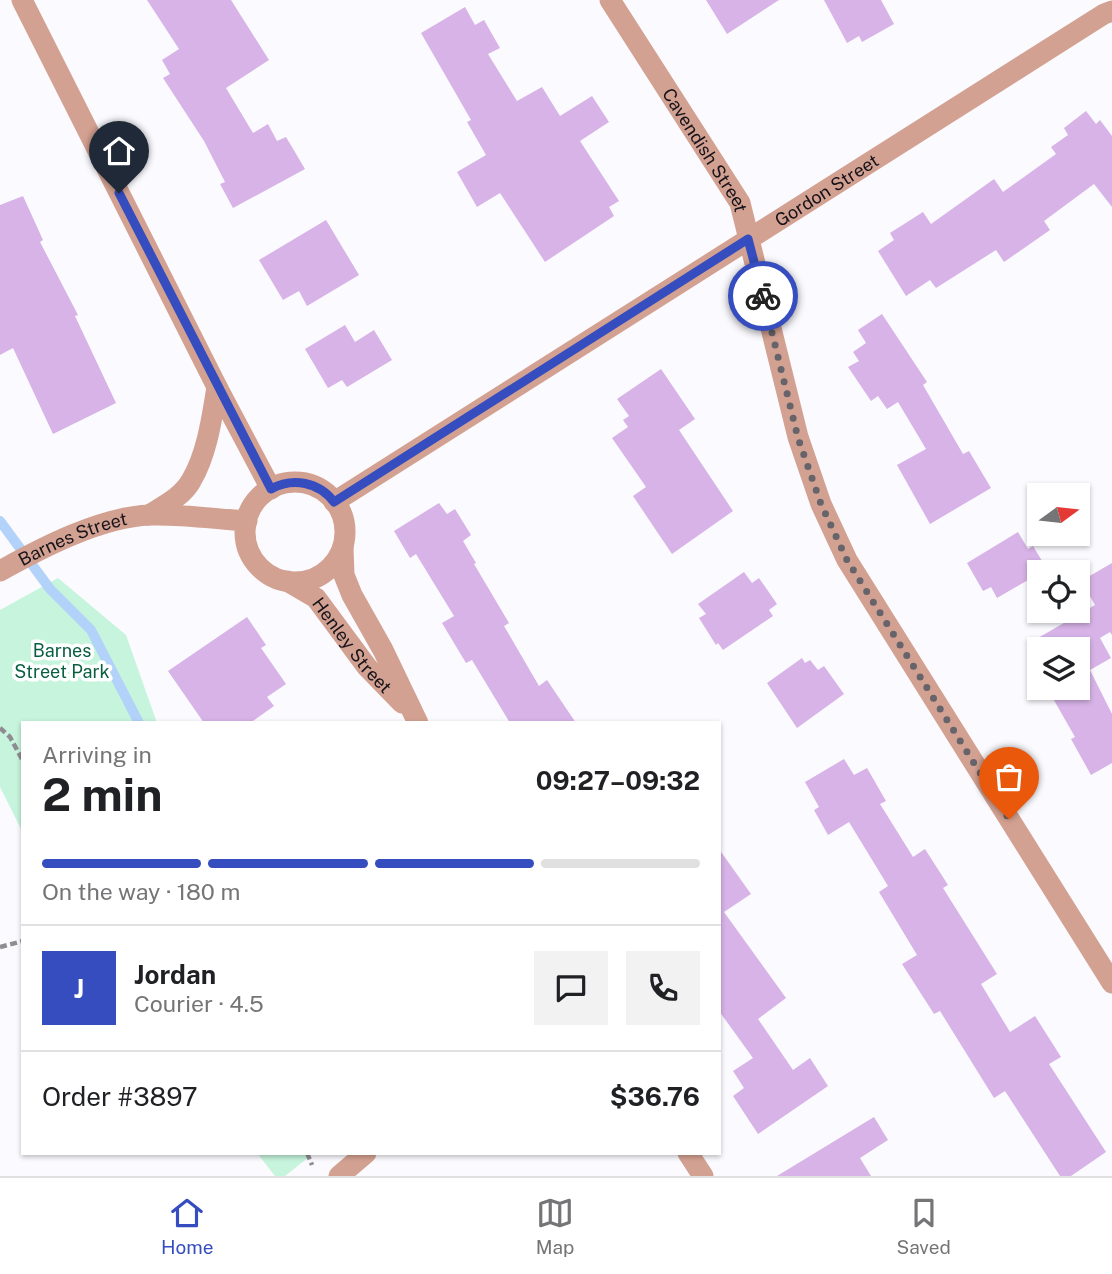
<!DOCTYPE html>
<html lang="en">
<head>
<meta charset="utf-8">
<style>
  body { margin:0; font-family:"Public Sans",sans-serif; background:#f2f2f2; color:#202124; height:100vh; display:flex; flex-direction:column; font-size:26px; white-space:nowrap }
  * { box-sizing:border-box; margin:0 }
  p { font-size:23px; color:#757577 }
  .icon { flex:none; width:38px; height:38px; fill:none; stroke:currentColor; stroke-width:2; stroke-linecap:round; stroke-linejoin:round }
  .map { position:relative; flex:1; overflow:hidden }
  .side { position:absolute; left:21px; top:721px; width:700px; height:434px; display:flex; flex-direction:column; background:#fff; border-radius:0px; box-shadow:0 2px 5px #0004 }
  .side>* { flex:none }
  .needle { width:46px; rotate:75deg }
  .buttons { position:absolute; left:1027px; top:483px; display:grid; gap:14px }
  .buttons a { display:grid; place-items:center; width:63px; height:63px; border-radius:0px; background:#fff; box-shadow:0 2px 5px #0004; font-size:35px }
  .pin { position:absolute; display:grid; place-items:center; width:60px; height:60px; color:#fff; margin:-72px -30px; border-radius:50% 50% 50% 0; rotate:-45deg; box-shadow:0 0 7px #0007 }
  .pin .icon { rotate:45deg }
  .courier { position:absolute; display:grid; place-items:center; width:70px; height:70px; margin:-35px; border:5px solid #354dbe; border-radius:50%; background:#fff; color:#222; box-shadow:0 2px 9px #0007 }
  .headline em { font-style:normal; font-weight:700 }
  .headline div { display:flex; flex-direction:column-reverse }
  .headline { display:flex; align-items:center; justify-content:space-between; height:119px; padding:0 21px }
  h1 { font-size:46px; font-weight:700; line-height:52px }
  .bar { display:grid; grid-template-columns:repeat(4,1fr); gap:10px 7px; align-content:center; height:84px; padding:0 21px }
  .bar i { height:9px; border-radius:5px; background:#e0e0e0 }
  .bar .current { background:#354dbe }
  .bar p { grid-column:span 4 }
  .line { display:flex; align-items:center; gap:18px; padding:0 21px; border-top:2px solid #e0e0e0 }
  .line div { flex:1 }
  .round { display:grid; place-items:center; flex:none; width:74px; height:74px; border-radius:0px; background:#f2f2f2 }
  .dock { display:flex; justify-content:space-around; align-items:center; height:98px; border-top:2px solid #e0e0e0; background:#fff; font-size:19px; color:#757577 }
  .dock a { display:grid; justify-items:center; gap:4px }
  .dock .current { color:#354dbe }
  .map>svg:first-child { display:block }
  .green { fill:#c6f4dc }
  .lines { fill:none; stroke-linecap:round; stroke-linejoin:round }
  .stream { stroke:#b2d2f9; stroke-width:10 }
  .building { fill:#d7b3e7 }
  .path { stroke:#8f8d92; stroke-width:4.5; stroke-dasharray:7 3.5; stroke-linecap:butt }
  .minor { stroke:#d3a191; stroke-width:21 }
  .done { stroke:#66646a; stroke-width:7; stroke-dasharray:0 12.6 }
  .route { stroke:#354dbe; stroke-width:9 }
  .labels { text-anchor:middle; dominant-baseline:central; stroke-width:7; stroke-linejoin:round; paint-order:stroke }
  .street-label { font-size:18px; fill:#16131a; stroke:#fff }
  .park-label { font-size:18px; fill:#0a5f41; stroke:#fff }
</style>
</head>
<body>
<div class="map">
<svg width="1112" height="1176" viewBox="0 0 1112 1176">
  <rect width="100%" height="100%" fill="#fbfafe"/>
  <!-- green -->
  <path class="green" d="M58 578 126 635 157 723H23V833L0 787V610Z
    M257 1153H314L285 1176H275Z"/>
  <g class="lines">
    <!-- stream -->
    <path class="stream" d="M0 521 50 589 91 630 139 723"/>
  </g>
  <!-- building -->
  <path class="building" d="M147 0H231L269 60 226 88 253 133 268 124 277 141 286 137 305 169 233 208 220 184 225 182 204 141 163 78 170 74 162 60 179 49Z
    M706 0H779L727 34Z
    M824 0H881L894 24 862 42 859 36 847 43Z
    M465 7 475 25 484 20 500 48 488 54 517 101 542 87 560 116 592 96 609 122 580 141 619 201 609 207 614 216 545 262 500 193 477 207 457 172 486 155 467 122 471 120 421 33Z
    M1086 111 1096 124 1100 120 1112 136V207L1094 184 1044 221 1050 230 1004 262 996 250 936 288 930 280 906 296 878 251 894 240 890 233 923 212 931 224 994 179 1003 192 1056 154 1051 147 1068 135 1064 128Z
    M23 196 43 240 40 242 78 315 75 316 116 403 53 434 13 348 0 355V205Z
    M326 220 359 275 307 306 299 291 283 300 259 260Z
    M882 314 927 382 923 385 963 454 969 451 991 488 930 524 897 465 926 449 898 402 887 409 878 396 871 401 848 367 859 361 853 352 866 343 858 330Z
    M345 325 355 342 374 330 392 360 347 387 342 380 328 388 305 349Z
    M661 369 695 419 679 430 733 511 672 554 633 496 646 487 612 438 628 427 623 420 629 416 617 399Z
    M439 503 447 514 455 509 471 535 463 541 476 563 474 564 509 623 504 626 539 686 547 680 576 723H510L472 660 466 663 442 623 454 616 416 554 410 558 394 531Z
    M1018 532 1028 549 1033 546 1047 569 997 598 991 587 983 591 967 563Z
    M1112 563V635L1110 632 1100 638 1111 658 1090 670 1112 714V763L1091 775 1071 739 1075 737 1047 688H1078V649H1040V674L1031 660 1039 655 1031 642 1095 605 1081 581Z
    M744 572 752 583 759 578 777 604 769 610 773 616 723 650 718 643 716 645 699 618 706 614 698 604Z
    M247 617 266 645 261 648 286 684 267 697 274 706 250 723H204L168 671Z
    M802 658 805 663 810 660 818 670 824 666 844 694 797 728 767 683Z
    M844 759 854 775 867 768 886 801 880 804 913 857 925 849 948 885 943 888 997 974 981 984 1010 1032 1035 1016 1061 1057 1049 1064 1106 1152 1071 1176H1060L1005 1091 994 1098 940 1011 934 1014 902 964 917 955 879 892 888 886 849 822 828 835 814 810 819 807 805 782Z
    M719 849 751 894 724 912 786 998 758 1019 793 1070 810 1058 828 1086 758 1134 733 1096 744 1088 733 1071 753 1058 719 1011Z
    M874 1117 888 1140 860 1158 871 1176H777Z"/>
  <g class="lines">
    <!-- path -->
    <path class="path" d="M0 728 10 737 23 761
      M0 947 23 941
      M307 1153 312 1165"/>
    <!-- minor -->
    <g class="minor">
      <path d="M22 0 217 387 271 489"/>
      <path id="s1" d="M610 0 740 203 798 437 821 504 847 560 1112 983"/>
      <circle cx="295" cy="532" r="50"/>
      <path id="s2" d="M334 502 1104 14 1112 11"/>
      <path d="M149 515C163 506 182 497 191 481 207 454 212 418 217 387"/>
      <path d="M343 547 344 575 352 595 383 650 418 723"/>
      <path id="s3" d="M0 571C43 547 101 517 150 515 182 514 215 519 247 521"/>
      <path id="s4" d="M287 581 316 598 367 667 402 703"/>
      <path d="M688 1153 703 1176"/>
      <path d="M339 1176 366 1153"/>
    </g>
  </g>
  <g class="lines">
    <!-- done -->
    <path class="done" d="M763 296 798 438 821 504 847 560 1009 819"/>
    <!-- route -->
    <path class="route" d="M119 193 271 489C293 477 319 482 334 502L748 239 763 296"/>
  </g>
  <g class="labels">
    <!-- street labels -->
    <g class="street-label">
      <text stroke="none"><textPath href="#s1" startOffset="178">Cavendish Street</textPath></text>
      <text stroke="none"><textPath href="#s2" startOffset="583">Gordon Street</textPath></text>
      <text stroke="none"><textPath href="#s3" startOffset="80">Barnes Street</textPath></text>
      <text stroke="none"><textPath href="#s4" startOffset="93">Henley Street</textPath></text>
    </g>
    <!-- park labels -->
    <g class="park-label">
      <text x="62" y="650">Barnes<tspan x="62" dy="21">Street Park</tspan></text>
    </g>
  </g>
</svg>
<div class="buttons">
<a><svg class="needle" viewBox="-14 -14 28 28"><path d="M0-13l5 13h-10z" fill="#e53935"/><path d="M0 13l5-13h-10z" fill="#757577"/></svg></a>
<a><svg class="icon" aria-label="locate" viewBox="0 0 24 24"><circle cx="12" cy="12" r="6"/><path d="M12 2v4M12 18v4M2 12h4M18 12h4"/></svg></a>
<a><svg class="icon" aria-label="layers" viewBox="0 0 24 24"><path d="M12 4l9 5-9 5-9-5zM3 14l9 5 9-5"/></svg></a>
</div>
<div class="pin" style="left:1009px;top:819px;background:#ea580c"><svg class="icon" aria-label="bag" viewBox="0 0 24 24"><path d="M5 8h14l-1 12H6zM9 8a3 3 0 0 1 6 0"/></svg></div>
<div class="pin" style="left:119px;top:193px;background:#1f2937"><svg class="icon" aria-label="home" viewBox="0 0 24 24"><path d="M3 11l9-7 9 7M6 9v11h12V9"/></svg></div>
<div class="courier" style="left:763px;top:296px"><svg class="icon" aria-label="bike" viewBox="0 0 24 24"><circle cx="6" cy="16" r="4"/><circle cx="18" cy="16" r="4"/><path d="M6 16l4-8h5l3 8M10 8l3 8H6M13 5h3"/></svg></div>
<section class="side">
<div class="headline"><div><h1>2 min</h1><p>Arriving in</p></div><em>09:27–09:32</em></div>
<div class="bar"><i class="current"></i><i class="current"></i><i class="current"></i><i></i><p>On the way · 180 m</p></div>
<div class="line" style="height:126px"><b class="round" style="background:#354dbe;color:#fff">J</b><div><b>Jordan</b><p>Courier · 4.5</p></div><a class="round"><svg class="icon" aria-label="chat" viewBox="0 0 24 24"><path d="M4 5h16v11H9l-5 4z"/></svg></a><a class="round"><svg class="icon" aria-label="phone" viewBox="0 0 24 24"><path d="M5 4h4l2 5-3 2q2 4 5 5l2-3 5 2v4C11 20 4 13 5 4z"/></svg></a></div>
<div class="line" style="height:91px"><div>Order #3897</div><b>$36.76</b></div>
</section>
</div>
<nav class="dock">
<a class="current"><svg class="icon" aria-label="home" viewBox="0 0 24 24"><path d="M3 11l9-7 9 7M6 9v11h12V9"/></svg>Home</a>
<a><svg class="icon" aria-label="map" viewBox="0 0 24 24"><path d="M3 6l6-2 6 2 6-2v14l-6 2-6-2-6 2zM9 4v14M15 6v14"/></svg>Map</a>
<a><svg class="icon" aria-label="saved" viewBox="0 0 24 24"><path d="M7 4h10v16l-5-4-5 4z"/></svg>Saved</a>
</nav>
</body>
</html>
